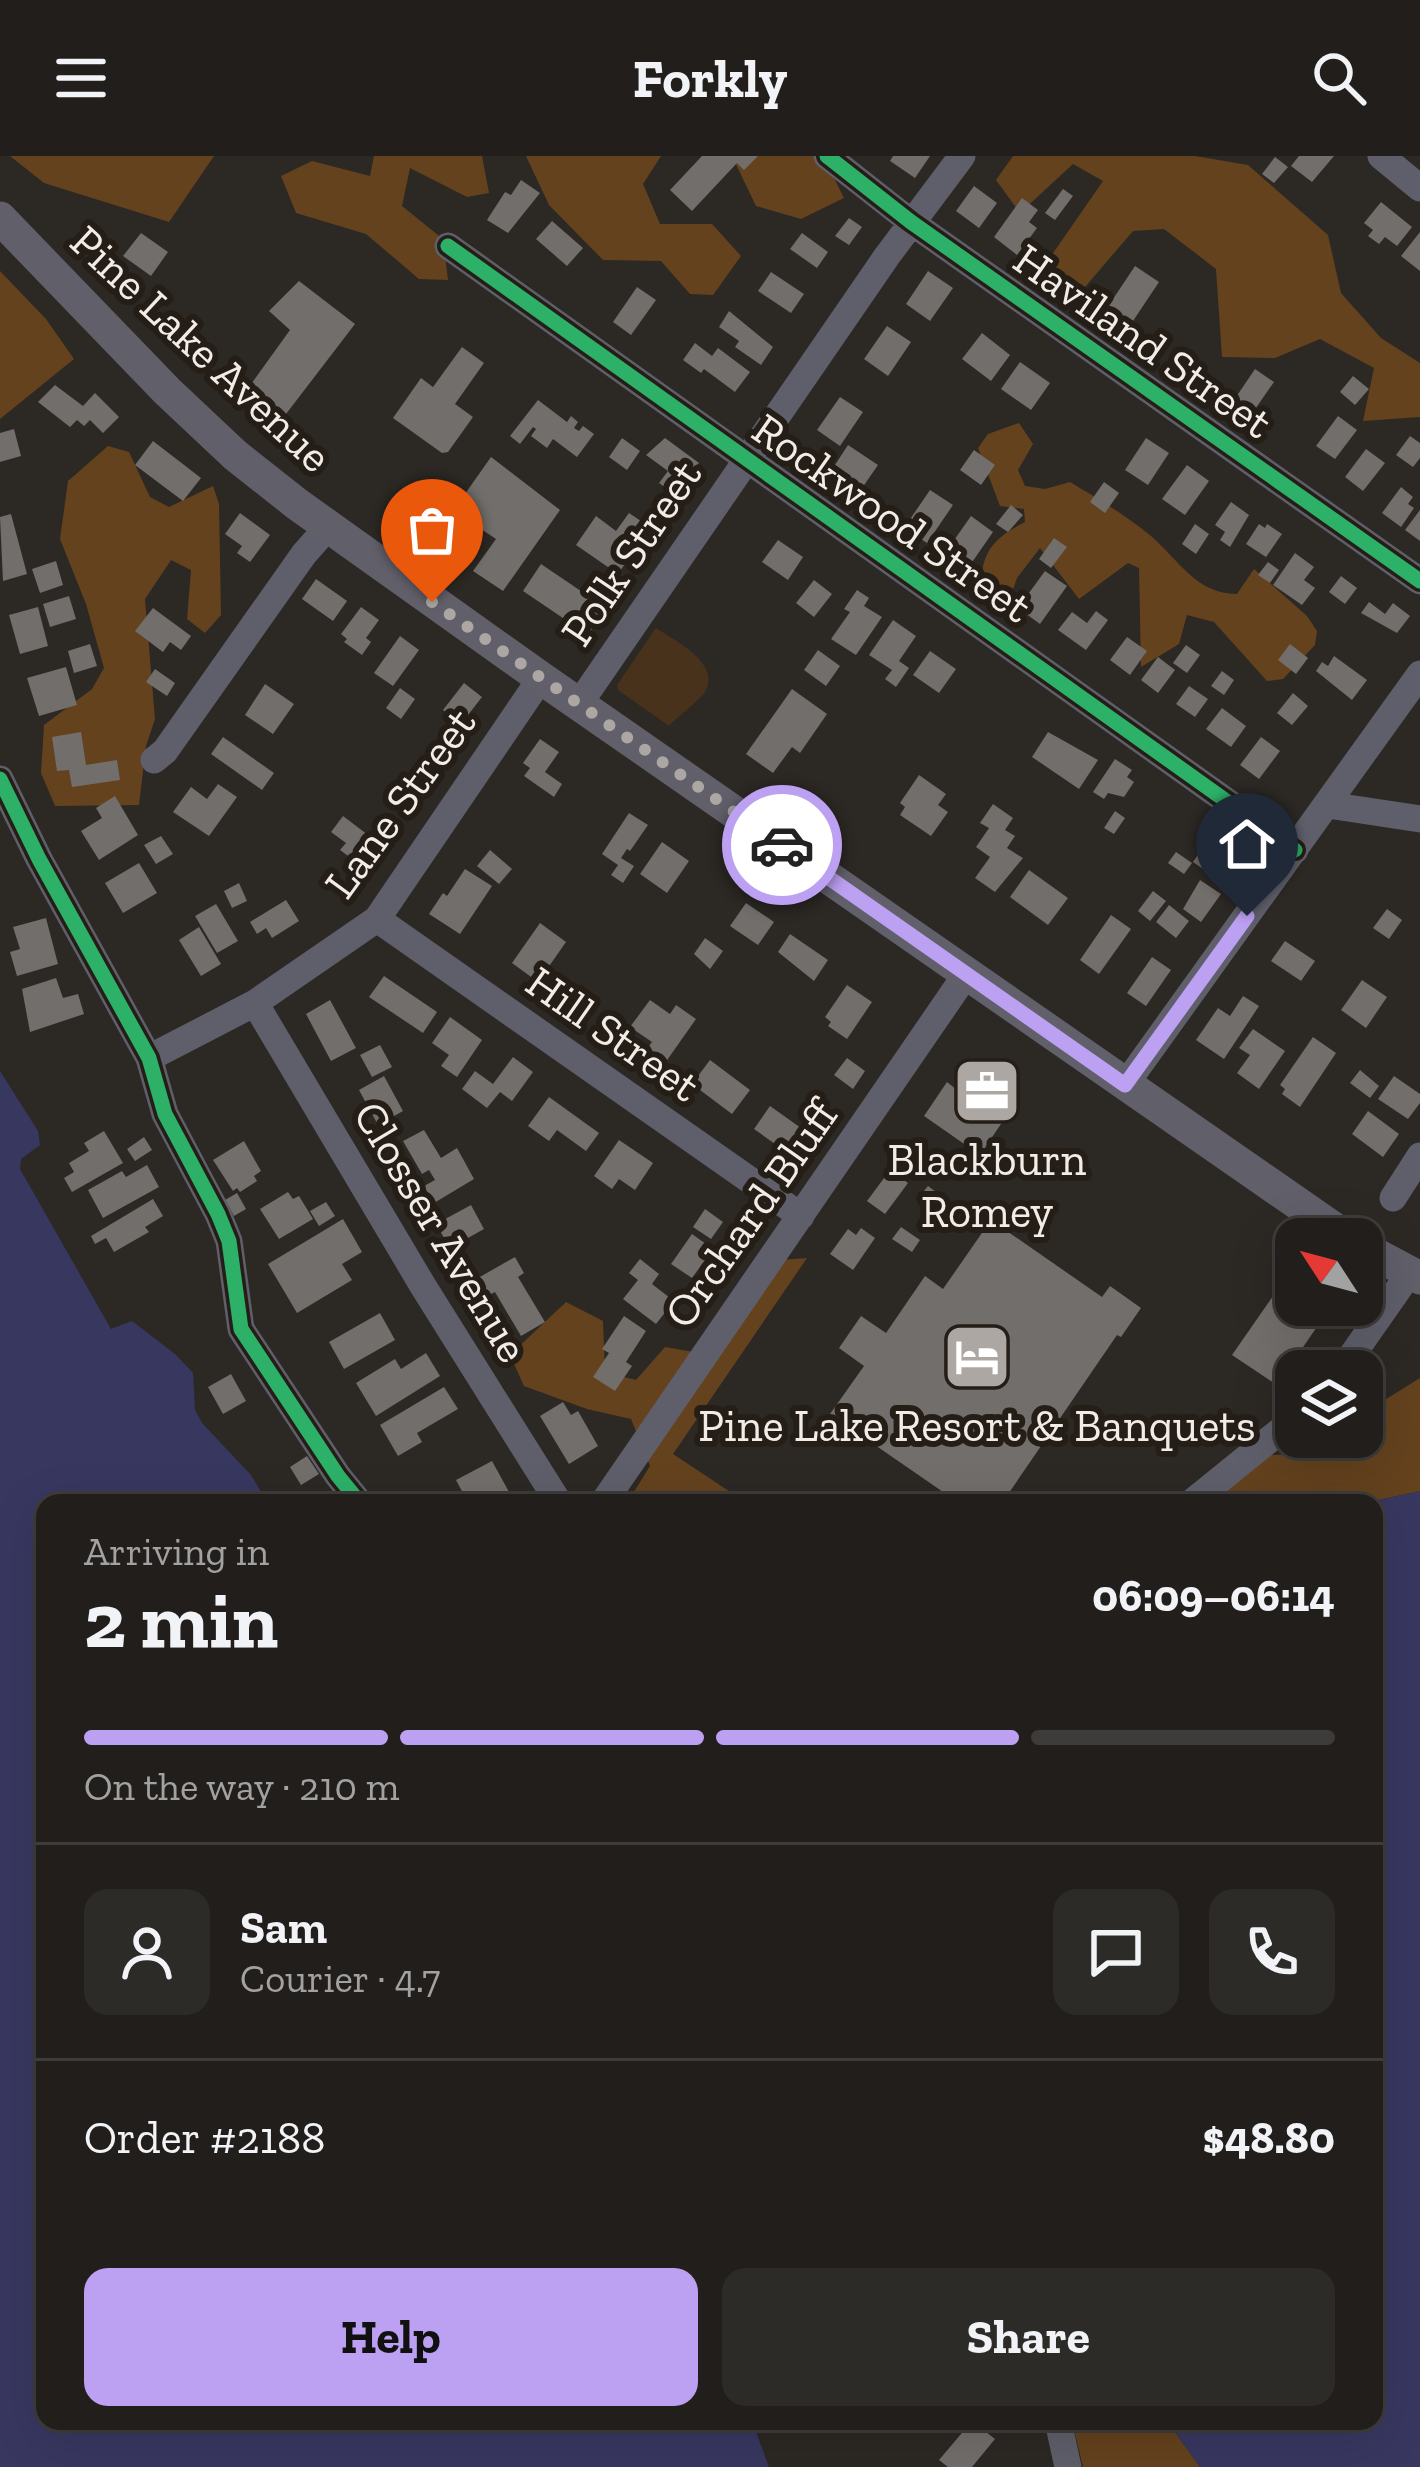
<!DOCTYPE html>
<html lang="en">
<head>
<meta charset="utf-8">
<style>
  body { margin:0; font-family:"Zilla Slab",serif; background:#2d2b28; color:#f1f3f6; height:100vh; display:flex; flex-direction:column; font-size:45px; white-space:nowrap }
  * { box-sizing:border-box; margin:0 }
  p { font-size:39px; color:#a2a2a3 }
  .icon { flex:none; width:66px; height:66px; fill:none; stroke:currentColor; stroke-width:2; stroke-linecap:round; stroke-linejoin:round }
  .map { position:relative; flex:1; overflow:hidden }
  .side { position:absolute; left:36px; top:1338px; width:1347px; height:936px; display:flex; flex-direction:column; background:#211e1b; border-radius:24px; box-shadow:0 12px 48px #0002,0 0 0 3px #3e3c3a }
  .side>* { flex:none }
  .needle { width:78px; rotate:306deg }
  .controls { position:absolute; left:1275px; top:1062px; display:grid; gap:24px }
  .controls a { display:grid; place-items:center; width:108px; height:108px; border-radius:24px; background:#211e1b; box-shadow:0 12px 48px #0002,0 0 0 3px #3e3c3a; font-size:60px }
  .pin { position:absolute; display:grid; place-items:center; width:102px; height:102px; color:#fff; margin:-123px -51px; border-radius:50% 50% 50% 0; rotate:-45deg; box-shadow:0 0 12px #0007 }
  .pin .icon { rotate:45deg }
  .courier { position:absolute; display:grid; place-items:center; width:120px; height:120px; margin:-60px; border:9px solid #bca0f2; border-radius:50%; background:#fff; color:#222; box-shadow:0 3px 15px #0007 }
  .summary em { font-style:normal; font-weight:700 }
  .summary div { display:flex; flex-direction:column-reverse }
  .summary { display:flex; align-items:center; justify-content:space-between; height:204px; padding:0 48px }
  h1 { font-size:78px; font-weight:700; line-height:90px }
  .bar { display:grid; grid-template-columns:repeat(4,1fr); gap:18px 12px; align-content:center; height:144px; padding:0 48px }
  .bar i { height:15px; border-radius:9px; background:#3e3c3a }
  .bar .active { background:#bca0f2 }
  .bar p { grid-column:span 4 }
  .line { display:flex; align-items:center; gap:30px; padding:0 48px; border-top:3px solid #3e3c3a }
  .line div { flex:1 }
  .round { display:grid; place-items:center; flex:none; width:126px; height:126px; border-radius:24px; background:#2d2b28 }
  .button { display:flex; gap:24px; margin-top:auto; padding:24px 48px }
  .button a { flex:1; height:138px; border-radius:24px; background:#bca0f2; color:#111; font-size:48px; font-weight:700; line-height:138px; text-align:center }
  .button a+a { background:#2d2b28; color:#f1f3f6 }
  header { display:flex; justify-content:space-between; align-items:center; height:156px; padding:0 48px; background:#211e1b; font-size:54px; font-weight:700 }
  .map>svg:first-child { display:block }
  .green { fill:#49321c }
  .forest { fill:#64421e }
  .water { fill:#383760 }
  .building { fill:#726e6b }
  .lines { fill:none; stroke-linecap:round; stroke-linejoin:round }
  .minor { stroke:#5f5f6b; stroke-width:27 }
  .major { stroke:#615f6a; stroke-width:33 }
  .cycleway-casing { stroke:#251e17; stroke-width:22 }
  .cycleway { stroke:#2db169; stroke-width:15 }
  .done { stroke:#ada7a3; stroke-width:12; stroke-dasharray:0 21.6 }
  .route { stroke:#bca0f2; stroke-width:15 }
  .labels { text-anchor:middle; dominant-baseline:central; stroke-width:12; stroke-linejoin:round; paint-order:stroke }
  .street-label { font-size:45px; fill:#f2ece8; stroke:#251e17 }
  .poi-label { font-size:45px; fill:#f2ece8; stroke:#251e17 }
</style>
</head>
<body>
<header><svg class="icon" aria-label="menu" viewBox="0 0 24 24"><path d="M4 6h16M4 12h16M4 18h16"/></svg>Forkly<svg class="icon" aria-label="search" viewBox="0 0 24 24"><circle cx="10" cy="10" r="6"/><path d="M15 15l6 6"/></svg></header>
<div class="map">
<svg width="1420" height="2311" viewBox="0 0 1420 2311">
  <rect width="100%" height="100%" fill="#2c2824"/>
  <!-- green -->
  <path class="green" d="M656 472C674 484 722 507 705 536 699 545 678 560 669 570L618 534 617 529Z"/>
  <!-- forest -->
  <path class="forest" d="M10 0H214L169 66 44 27Z
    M374 0H482L489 37 467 41 410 12 402 50 443 83 448 124 419 123 366 78 296 57 281 20 312 5 370 20Z
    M526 0H661L643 28 660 68H712L741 100 713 139 690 138 661 105 603 104 549 49Z
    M732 0H816L832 18 844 42 801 63 756 50Z
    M1013 0H1195L1248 9 1328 79 1341 137 1381 182 1420 207V261L1363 265 1374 212 1320 183 1275 202 1222 201 1216 113 1164 73 1133 75 1085 131 1052 135 1049 103 1103 25 1073 8 1020 57 996 24Z
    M0 115 46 163 74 203 0 263Z
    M1019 267 1033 288 1018 314 1025 330 1045 333 1070 326C1097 342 1127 360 1151 380 1179 404 1196 438 1237 438L1254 413 1307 460 1317 475 1315 489 1283 523 1267 525 1214 466 1187 459 1179 488 1141 511 1139 412 1128 407 1079 443 1040 392 1017 422 1010 442 996 444 982 438C979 399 991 383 1025 366L1024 353 1000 350 978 292 988 278Z
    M108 290 129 296 150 341 169 351 213 330 219 348 221 459 205 477 187 463 191 414 171 404 145 443 155 563 146 590 139 649 55 650 41 617 44 569 92 533 104 512 86 448 60 383 68 325Z
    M807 1102 673 1298 747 1347H627L650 1310 631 1263 587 1253 524 1230 510 1199 566 1146 603 1165 605 1216 636 1224 665 1191 717 1200 781 1104Z
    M1420 1222V1335L1365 1347H1209L1269 1299 1300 1298 1327 1281H1362V1258Z
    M1072 2265H1167L1200 2311H1083Z"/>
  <!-- water -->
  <path class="water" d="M0 915 38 975 40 989 21 1003 20 1013 111 1173 132 1165 175 1198 193 1217 195 1254 202 1267 251 1319 268 1347H45V2265H752L769 2311H0Z
    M1420 1335V2311H1200L1167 2265H1374V1347H1365Z"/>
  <!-- building -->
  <path class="building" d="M702 0H758L744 14 737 7 692 55 670 34Z
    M893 0H930L915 22 890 5Z
    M1299 0H1334L1312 26 1291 10Z
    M1275 1 1288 11 1274 27 1262 18Z
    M521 24 540 37 508 77 487 64 505 36 511 39Z
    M974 30 997 47 979 72 956 55Z
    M1063 33 1073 40 1055 64 1045 57Z
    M1022 42 1038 54 1029 66 1037 72 1017 99 994 81Z
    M1381 46 1412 71 1397 90 1385 81 1379 88 1368 80 1373 74 1364 67Z
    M849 62 862 71 849 89 835 80Z
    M552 65 583 92 567 110 536 83Z
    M1420 76V115L1401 100Z
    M141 77 168 96 151 120 123 100Z
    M802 77 828 96 817 112 790 93Z
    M1135 110 1159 126 1131 168 1107 152Z
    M928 115 953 132 930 165 906 148Z
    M771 116 804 138 791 157 758 135Z
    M299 125 355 168 286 258 249 231 290 174 269 155Z
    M637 131 656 144 631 179 613 166Z
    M729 155 773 191 761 209 735 191 739 185 719 171Z
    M887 170 911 186 888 220 864 203Z
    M982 177 1010 199 991 225 962 203Z
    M695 187 712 200 718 192 750 216 735 236 704 213 701 217 683 204Z
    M462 191 484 207 455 248 473 261 448 296 442 297 393 262 421 222 433 231Z
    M1020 206 1050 227 1031 254 1001 233Z
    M1255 213 1274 226 1251 259 1232 247Z
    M1353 220 1369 233 1355 249 1340 236Z
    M55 229 83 250 95 237 119 261 103 277 90 264 84 270 77 264 70 271 38 246Z
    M840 241 863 256 840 290 817 274Z
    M538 244 567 266 571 260 578 266 574 272 579 275 583 270 594 278 577 301 553 283 547 292 531 280 536 273 533 271 520 288 510 280Z
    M1338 260 1357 274 1335 303 1316 290Z
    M14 273 21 300 0 306V277Z
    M1410 280 1420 287V302L1413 311 1396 299Z
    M622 282 640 295 627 314 609 301Z
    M665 282 699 307 676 339 659 327 668 315 646 299Z
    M1146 282 1169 297 1148 329 1125 314Z
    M153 285 201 322 183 345 135 309Z
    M848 289 878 309 860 335 831 315Z
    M1366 293 1385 307 1363 335 1345 321Z
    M974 294 995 309 981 329 960 314Z
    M491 301 560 354 503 435 473 415 496 383 481 373 457 408 429 389Z
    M1187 309 1209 325 1185 359 1162 343Z
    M1104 326 1119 337 1105 357 1090 346Z
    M1401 331 1413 341 1408 348 1414 352 1401 371 1382 357Z
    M930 334 953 349 927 387 904 372Z
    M1231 346 1249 359 1230 391 1220 384 1225 376 1215 369Z
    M1011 349 1023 359 1008 376 996 368Z
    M1420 354V385L1405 374Z
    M240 357 270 379 250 406 237 397 242 390 225 378Z
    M629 357 650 371 618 418 576 389 596 360 616 375Z
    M11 358 27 418 3 425 0 361Z
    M971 360 993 376 966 415 943 400Z
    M1195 368 1209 378 1196 398 1182 388Z
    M1259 368 1265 372 1267 368 1282 378 1266 401 1246 388Z
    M1054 382 1067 391 1051 412 1039 403Z
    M778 384 803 401 788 424 762 406Z
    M1295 397 1314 411 1304 424 1315 432 1302 449 1273 429Z
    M56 405 63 429 40 437 32 413Z
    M1268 406 1279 414 1270 427 1258 419Z
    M541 408 606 452 588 479 523 435Z
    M1045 415 1067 430 1040 468 1018 452Z
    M1341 420 1357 432 1345 448 1329 436Z
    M316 423 347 445 333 465 302 443Z
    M814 424 832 438 814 461 796 447Z
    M857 434 869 442 864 450 882 461 856 499 831 483 850 456 844 453Z
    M69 440 76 463 50 471 43 448Z
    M1369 446 1385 458 1393 447 1410 460 1397 477 1361 457Z
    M38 451 48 490 20 498 9 459Z
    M361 451 379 464 366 482 371 486 362 499 344 486 347 483 341 478Z
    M153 452 191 480 181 494 170 486 163 496 135 475Z
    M1096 455 1108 464 1086 494 1058 474 1072 456 1087 467Z
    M893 464 916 480 899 505 909 512 896 531 885 523 892 514 869 499Z
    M400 480 419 494 393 530 374 517Z
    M1127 481 1147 495 1130 519 1110 504Z
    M90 488 97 510 74 517 68 495Z
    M1290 488 1308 502 1296 518 1278 504Z
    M1186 489 1200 499 1187 517 1173 507Z
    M818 494 840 510 826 530 804 514Z
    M930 495 956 513 939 537 913 519Z
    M1334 500 1367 524 1352 544 1316 515 1322 506 1328 510Z
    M1158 501 1175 514 1158 537 1141 524Z
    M66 511 77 549 39 560 27 522Z
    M155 513 175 527 167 540 146 526Z
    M1222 515 1234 524 1224 539 1211 530Z
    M464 527 482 541 461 568 443 554Z
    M265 528 294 548 273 578 245 559Z
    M1189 530 1208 543 1195 561 1176 548Z
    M400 532 415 543 401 563 386 552Z
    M792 533 827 558 800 597 792 591 773 617 746 598Z
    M1293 537 1308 550 1292 569 1277 557Z
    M1222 552 1246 570 1231 591 1206 573Z
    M81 576 86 609 117 604 120 624 72 631 69 614 57 615 52 581Z
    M1048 576 1098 604 1079 633 1032 601Z
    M223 581 274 617 262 634 211 598Z
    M1261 581 1280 595 1259 623 1240 609Z
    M540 583 559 596 545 616 562 628 554 641 524 620 530 612 523 607Z
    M1115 603 1132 614 1127 621 1134 626 1124 641 1108 637 1104 643 1093 636Z
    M919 619 946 638 938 649 948 656 931 680 900 659 905 651 900 647Z
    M218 628 237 641 209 680 173 656 191 631 207 643Z
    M115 640 138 679 99 704 81 675 102 662 96 652Z
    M993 648 1013 662 1005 674 1015 680 1007 692 1023 702 995 736 975 722 990 701 976 691 989 672 980 667Z
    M1115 655 1125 662 1114 678 1104 672Z
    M629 657 648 669 630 695 627 693 621 702 634 710 623 727 611 719 618 709 602 698Z
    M343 660 372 682 355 705 340 694 346 687 331 676Z
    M161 680 173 698 156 708 144 689Z
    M1225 681 1251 699 1239 714 1226 705 1220 715 1210 708 1206 715 1193 706 1206 687 1217 694Z
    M662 686 689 705 667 737 640 718Z
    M490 694 512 713 499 728 477 710Z
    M1176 696 1192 707 1184 718 1168 707Z
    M139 707 157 737 123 757 105 727Z
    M465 713 492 730 460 778 429 758 443 737 447 740Z
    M1029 714 1068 742 1048 769 1010 741Z
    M1200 724 1221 738 1201 766 1183 753Z
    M239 727 247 745 232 752 224 735Z
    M1153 735 1166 745 1150 765 1138 755Z
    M286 744 299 765 272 782 266 772 257 778 250 766Z
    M746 747 774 766 758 789 730 770Z
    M216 748 238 785 217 797 195 760Z
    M1169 749 1189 765 1176 782 1156 766Z
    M1387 753 1402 764 1389 783 1373 772Z
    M1111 759 1131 773 1099 818 1080 804Z
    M46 762 58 808 17 820 10 796 20 793 13 771Z
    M540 767 566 786 538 826 512 807Z
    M199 771 221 808 201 820 179 784Z
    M790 778 828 804 814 825 778 796Z
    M705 782 723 795 710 813 694 798Z
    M1285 785 1315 805 1301 825 1271 805Z
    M1152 801 1171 814 1146 850 1127 837Z
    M384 820 437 856 423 877 369 841Z
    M56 822 63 842 78 838 84 858 30 876 22 833Z
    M1362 824 1387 841 1366 872 1341 854Z
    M847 829 872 846 847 883 828 870 831 866 825 861Z
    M1243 840 1259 850 1224 903 1196 884 1218 852 1230 860Z
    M330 844 356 892 331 905 306 858Z
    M650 844 670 858 676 849 696 863 658 917 639 904 652 886 630 871Z
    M450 861 482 884 457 921 441 910 449 899 432 887Z
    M1253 873 1285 895 1259 933 1237 917 1250 899 1239 892Z
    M1313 881 1336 897 1300 951 1282 938 1285 933 1280 929Z
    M380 889 392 911 372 921 360 899Z
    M513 901 533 916 512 945 500 936 487 952 462 933 475 915 493 928Z
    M847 902 865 915 853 933 834 919Z
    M710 904 750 934 732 958 692 928Z
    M972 913 1005 936 990 957 1003 965 980 999 924 960 947 926 957 934Z
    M1360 914 1379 930 1370 942 1350 927Z
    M384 920 403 955 378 969 359 934Z
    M1394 920 1420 938V947L1408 963 1378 943Z
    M549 941 599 977 586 995 557 974 549 985 528 970Z
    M770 950 808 977 792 1000 754 973Z
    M1368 955 1399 978 1383 1001 1352 978Z
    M424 974 441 1002 457 992 474 1023 434 1047 424 1030 435 1024 429 1014 422 1018 403 985Z
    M104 975 123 1007 72 1036 64 1022 74 1016 69 1007 89 995 84 987Z
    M144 981 152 994 135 1005 127 993Z
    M619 984 653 1007 635 1034 619 1023 612 1033 594 1020Z
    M244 985 261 1015 254 1020 257 1025 240 1036 237 1032 233 1035 213 1004Z
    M147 1009 159 1031 103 1062 88 1034 122 1015 126 1021Z
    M890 1014 908 1027 885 1058 867 1045Z
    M928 1030 948 1045 939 1056 919 1041Z
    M288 1036 293 1043 299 1040 313 1063 279 1083 260 1053Z
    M237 1037 246 1053 234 1060 225 1044Z
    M153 1043 163 1060 145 1071 149 1076 114 1096 106 1082 95 1088 91 1080Z
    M326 1046 335 1060 319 1070 310 1055Z
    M471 1049 484 1073 450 1092 436 1068Z
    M705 1053 723 1066 711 1083 693 1071Z
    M343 1063 362 1096 342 1108 352 1124 297 1157 268 1108Z
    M991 1064 1102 1141 1110 1130 1141 1152 1121 1181 1117 1179 1002 1347H959L830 1258 864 1210 839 1192 861 1160 886 1177 925 1120 943 1133Z
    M901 1071 920 1084 912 1096 892 1083Z
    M861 1072 875 1082 853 1114 830 1098 848 1073 856 1079Z
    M692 1078 713 1093 692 1122 671 1108Z
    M515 1101 524 1117 518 1121 545 1166 521 1180 495 1136 489 1139 478 1122Z
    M640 1103 659 1118 652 1128 674 1145 656 1168 623 1143 638 1124 629 1117Z
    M1296 1107V1149H1332L1277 1229 1232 1199Z
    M380 1157 395 1184 344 1213 329 1186Z
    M624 1160 646 1175 626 1206 632 1210 615 1235 593 1221 609 1197 602 1193Z
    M426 1197 440 1220 376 1260 356 1227 395 1203 401 1213Z
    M231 1218 246 1245 223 1258 208 1231Z
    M444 1231 458 1253 417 1277 422 1286 398 1300 380 1269Z
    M563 1246 571 1259 578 1255 598 1290 569 1308 540 1260Z
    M307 1300 319 1318 301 1329 290 1311Z
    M492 1305 515 1347H453L465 1341 456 1324Z
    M972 2265 995 2283 972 2311H948L939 2304Z"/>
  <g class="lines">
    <!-- minor -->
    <path class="minor" d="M827 0 911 66 1420 425
      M1381 0 1420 32
      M448 90 1295 694
      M579 548 887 100 962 0
      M154 604 165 595 304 398 328 371
      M0 623 39 703 149 902 165 958 218 1058 229 1085 241 1173 338 1320 360 1347
      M1328 649 1420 663
      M377 763 801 1060
      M255 847 423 1130 559 1347
      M149 902 255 847 377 763 541 522
      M1125 929 1420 518
      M1393 1042 1420 1000
      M1341 1215 1409 1118
      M603 1347 967 817
      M1191 1347 1296 1262
      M1058 2265 1068 2311"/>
    <!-- major -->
    <path class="major" d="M0 62 167 235 235 299 297 348 541 522 1349 1083
      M1362 1091 1420 1122"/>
    <defs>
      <path id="cycleway" d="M827 0 911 66 1420 425
        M448 90 1295 694
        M0 623 39 703 149 902 165 958 218 1058 229 1085 241 1173 338 1320 360 1347"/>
    </defs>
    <!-- cycleway casing -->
    <use href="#cycleway" class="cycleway-casing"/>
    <!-- cycleway -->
    <use href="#cycleway" class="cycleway"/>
  </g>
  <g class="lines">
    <!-- done -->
    <path class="done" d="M432 446 782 689"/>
    <!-- route -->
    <path class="route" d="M782 689 1125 929 1247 760"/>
  </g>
  <!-- icons -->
  <defs>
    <symbol id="office-square" viewBox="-11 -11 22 22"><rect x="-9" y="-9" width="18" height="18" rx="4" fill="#ada7a3" stroke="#251e17"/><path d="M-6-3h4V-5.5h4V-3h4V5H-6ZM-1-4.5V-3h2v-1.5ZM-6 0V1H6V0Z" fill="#fff"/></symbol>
    <symbol id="hotel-square" viewBox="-11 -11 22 22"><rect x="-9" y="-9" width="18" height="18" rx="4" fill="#ada7a3" stroke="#251e17"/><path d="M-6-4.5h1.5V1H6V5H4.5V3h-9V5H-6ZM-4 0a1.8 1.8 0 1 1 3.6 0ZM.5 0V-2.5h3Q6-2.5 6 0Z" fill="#fff"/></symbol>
  </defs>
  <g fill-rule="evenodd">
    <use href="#office-square" x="949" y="897" width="76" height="76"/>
    <use href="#hotel-square" x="939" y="1163" width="76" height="76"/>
  </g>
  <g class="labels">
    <!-- street labels -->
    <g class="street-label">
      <text transform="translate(1143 185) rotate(35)">Haviland Street</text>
      <text transform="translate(201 193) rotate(43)">Pine Lake Avenue</text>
      <text transform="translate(892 362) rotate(35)">Rockwood Street</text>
      <text transform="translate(631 397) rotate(-56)">Polk Street</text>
      <text transform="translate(400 647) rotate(-54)">Lane Street</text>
      <text transform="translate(613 878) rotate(35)">Hill Street</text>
      <text transform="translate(751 1058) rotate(-55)">Orchard Bluff</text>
      <text transform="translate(441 1076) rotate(59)">Closser Avenue</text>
    </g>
    <!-- poi labels -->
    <g class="poi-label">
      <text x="987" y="1004">Blackburn<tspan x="987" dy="52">Romey</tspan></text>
      <text x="977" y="1270">Pine Lake Resort &amp; Banquets</text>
    </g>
  </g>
</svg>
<div class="controls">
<a><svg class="needle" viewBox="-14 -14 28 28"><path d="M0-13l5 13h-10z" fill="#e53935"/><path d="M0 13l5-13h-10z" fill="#a2a2a3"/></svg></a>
<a><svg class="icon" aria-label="layers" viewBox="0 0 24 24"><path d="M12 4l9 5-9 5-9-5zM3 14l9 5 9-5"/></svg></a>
</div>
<div class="pin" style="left:432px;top:446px;background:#ea580c"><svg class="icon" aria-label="bag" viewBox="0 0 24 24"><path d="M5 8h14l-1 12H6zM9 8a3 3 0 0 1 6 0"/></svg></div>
<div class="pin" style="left:1247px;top:760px;background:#1f2937"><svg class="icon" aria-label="home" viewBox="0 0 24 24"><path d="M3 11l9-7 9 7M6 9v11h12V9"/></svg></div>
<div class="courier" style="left:782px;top:689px"><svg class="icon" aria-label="car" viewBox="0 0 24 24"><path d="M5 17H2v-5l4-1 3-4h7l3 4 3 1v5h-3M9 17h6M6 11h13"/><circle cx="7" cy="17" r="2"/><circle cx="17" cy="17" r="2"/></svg></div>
<section class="side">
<div class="summary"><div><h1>2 min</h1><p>Arriving in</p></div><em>06:09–06:14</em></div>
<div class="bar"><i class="active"></i><i class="active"></i><i class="active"></i><i></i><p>On the way · 210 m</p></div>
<div class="line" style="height:216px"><a class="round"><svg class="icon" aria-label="person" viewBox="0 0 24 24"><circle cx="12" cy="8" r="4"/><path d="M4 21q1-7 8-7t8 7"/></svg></a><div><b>Sam</b><p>Courier · 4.7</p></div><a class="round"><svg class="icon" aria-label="chat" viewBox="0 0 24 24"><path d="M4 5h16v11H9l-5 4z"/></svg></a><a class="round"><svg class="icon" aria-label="phone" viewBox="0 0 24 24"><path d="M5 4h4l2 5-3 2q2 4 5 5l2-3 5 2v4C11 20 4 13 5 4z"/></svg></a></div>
<div class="line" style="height:156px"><div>Order #2188</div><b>$48.80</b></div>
<div class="button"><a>Help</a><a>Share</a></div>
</section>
</div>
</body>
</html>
